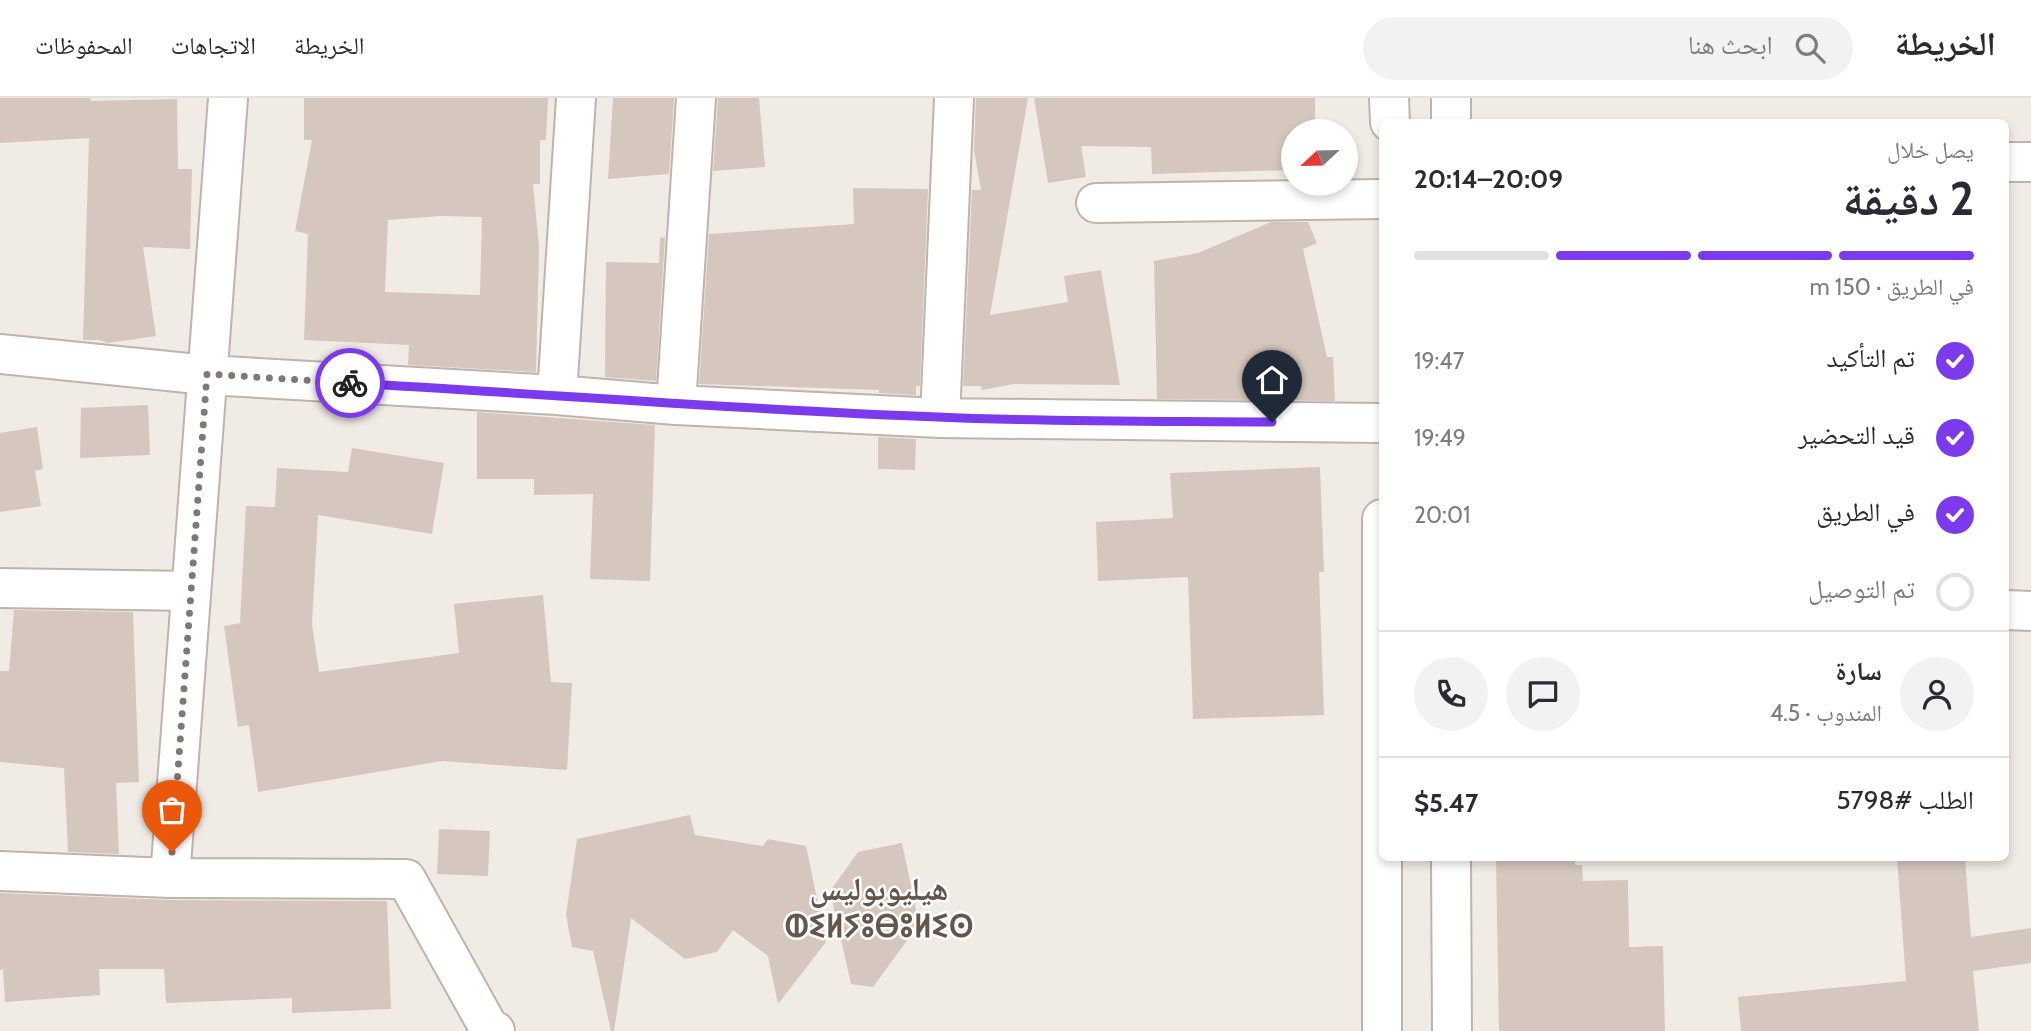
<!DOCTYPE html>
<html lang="ar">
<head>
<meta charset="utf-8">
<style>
  body { margin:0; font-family:Cabin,"Noto Naskh Arabic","Noto Sans Tifinagh",sans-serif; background:#f2f2f3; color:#2b2b33; direction:rtl; height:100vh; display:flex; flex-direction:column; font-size:26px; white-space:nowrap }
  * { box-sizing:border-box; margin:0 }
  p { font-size:23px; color:#7c7c81 }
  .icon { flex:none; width:38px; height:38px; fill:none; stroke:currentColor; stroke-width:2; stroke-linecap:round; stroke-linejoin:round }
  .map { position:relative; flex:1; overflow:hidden; direction:ltr }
  .sheet { position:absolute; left:1379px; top:21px; width:630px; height:742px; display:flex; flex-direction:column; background:#fff; border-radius:10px; box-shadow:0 4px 10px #0003; direction:rtl }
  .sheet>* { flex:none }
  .needle { width:46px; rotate:248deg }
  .buttons { position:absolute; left:1281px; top:21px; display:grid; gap:14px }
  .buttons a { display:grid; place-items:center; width:77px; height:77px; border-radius:50%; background:#fff; box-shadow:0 4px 10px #0003; font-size:35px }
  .pin { position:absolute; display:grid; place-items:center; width:60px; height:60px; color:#fff; margin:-72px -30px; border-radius:50% 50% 50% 0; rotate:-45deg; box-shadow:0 0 7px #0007 }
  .pin .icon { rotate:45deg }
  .courier { position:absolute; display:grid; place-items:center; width:70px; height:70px; margin:-35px; border:5px solid #7c3aed; border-radius:50%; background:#fff; color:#222; box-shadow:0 2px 9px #0007 }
  .headline em { font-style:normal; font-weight:700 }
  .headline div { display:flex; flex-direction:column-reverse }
  .headline { display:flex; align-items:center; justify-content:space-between; height:119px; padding:0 35px }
  h1 { font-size:46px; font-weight:700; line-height:52px }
  .bar { display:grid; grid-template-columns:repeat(4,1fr); gap:10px 7px; align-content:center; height:84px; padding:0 35px }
  .bar i { height:9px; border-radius:5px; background:#e1e1e2 }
  .bar .current { background:#7c3aed }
  .bar p { grid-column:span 4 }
  .line { display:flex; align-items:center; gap:18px; padding:0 35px; border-top:2px solid #e1e1e2 }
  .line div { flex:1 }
  .round { display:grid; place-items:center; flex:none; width:74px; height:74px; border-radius:37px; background:#f2f2f3 }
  ol { padding:0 35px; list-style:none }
  li { display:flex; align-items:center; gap:21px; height:77px }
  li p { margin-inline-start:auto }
  li .icon { padding:7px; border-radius:50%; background:#7c3aed; color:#fff; stroke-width:4 }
  li:last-child { color:#7c7c81 }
  li i { width:38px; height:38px; border:4px solid #e1e1e2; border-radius:50% }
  header { display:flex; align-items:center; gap:42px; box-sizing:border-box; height:98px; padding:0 35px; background:#fff; border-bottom:2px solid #e1e1e2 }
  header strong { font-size:33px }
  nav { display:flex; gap:38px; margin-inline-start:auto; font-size:24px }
  .search { width:490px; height:63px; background:#f2f2f3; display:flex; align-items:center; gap:18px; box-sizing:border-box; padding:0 24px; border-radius:38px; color:#7c7c81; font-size:26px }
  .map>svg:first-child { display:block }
  .building { fill:#d5c7be; fill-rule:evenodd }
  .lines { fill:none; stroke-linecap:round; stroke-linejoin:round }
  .minor-casing { stroke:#bfb3ab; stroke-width:42 }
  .minor { stroke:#fff; stroke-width:38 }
  .done { stroke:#807873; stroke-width:7; stroke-dasharray:0 12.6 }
  .route { stroke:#7c3aed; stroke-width:9 }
  .labels { text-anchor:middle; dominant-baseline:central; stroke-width:5; stroke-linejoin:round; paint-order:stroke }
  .district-label { font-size:32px; font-weight:bold; fill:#65564d; stroke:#fff }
</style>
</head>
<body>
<header>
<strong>الخريطة</strong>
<div class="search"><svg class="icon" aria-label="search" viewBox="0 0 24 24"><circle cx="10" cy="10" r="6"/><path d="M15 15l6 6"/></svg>ابحث هنا</div>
<nav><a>الخريطة</a><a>الاتجاهات</a><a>المحفوظات</a></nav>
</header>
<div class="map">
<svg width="2031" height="933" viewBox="0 0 2031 933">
  <rect width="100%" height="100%" fill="#f1ebe5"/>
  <!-- building -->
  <path class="building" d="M0 0H90L91 3 177 1 178 71H192L190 151 143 149 156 238 108 245 99 242H83L89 40 0 45Z
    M304 0H548L546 42H540V86H533L539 149 536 274 408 267 409 247 304 242 308 136 295 133 312 42H304ZM440 118 482 119 480 197 385 194 388 122Z
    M613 0H674L669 76 608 81Z
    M718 0H759L765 69 713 73Z
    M976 0H1028L990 217 1068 204 1064 178 1101 172 1120 287 1014 286 982 292 981 288H963L972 92H981L974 52Z
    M1034 0H1315V33H1293V72L1152 76 1151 49 1081 48 1086 79 1048 85Z
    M853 90 928 91 920 288H916V297L879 295V292L699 286 709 136 854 126Z
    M1271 124H1308L1317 145 1303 151 1327 259H1333L1335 303 1157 301 1154 163 1198 155Z
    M665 139 656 283 605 279 606 164 659 165 660 140Z
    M148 307 150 357 80 360 81 310Z
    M477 314 655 327 650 483 590 481 593 396 534 397V381H477Z
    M37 329 43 371 35 373 41 408 0 414V335Z
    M878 339 916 341 915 372 878 371Z
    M352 350 444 365 432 436 318 417 312 526 319 574 459 555 454 506 543 497 551 584 572 585 567 672 442 663 258 694 249 627 238 629 224 528 240 525 246 408 275 409 277 370 348 374Z
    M1320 369 1324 474H1319L1324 617 1193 621 1188 479 1098 483 1096 424 1173 420 1170 375Z
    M14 512 133 514 139 684 116 685 119 756 68 754 64 670 0 664V573H9Z
    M690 717 695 737 763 748 768 741 806 748 826 844 778 906 768 858 733 832 717 854 685 861 631 820 614 933H611L593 853 572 849 566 817 577 741Z
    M439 731 490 733 488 778 437 776Z
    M902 745 919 826 873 889 851 886 830 793 858 754Z
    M1496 760H1575V767H1582L1583 783 1628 782 1629 849 1663 848 1665 933H1499Z
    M1897 760H1965L1971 839 2031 830V865L1973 873 1979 933H1741L1738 899 1906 883Z
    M0 795 170 802 387 803 391 911 292 915V900L166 905 164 871H99L100 897 5 904 3 871 0 872Z"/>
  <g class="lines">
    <defs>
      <path id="minor" d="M1389 0 1390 24
        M1451 0V24
        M2006 64H2031
        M1096 105 1382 101
        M0 256 207 277 557 297 676 307 940 320 1382 325
        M557 297 576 0
        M676 307 696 0
        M940 320 954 0
        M0 490 191 493
        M2006 512 2031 513
        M1451 760 1452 933
        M0 773 170 780 406 781 490 932 495 933
        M170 780 228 0
        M1382 933V421"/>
    </defs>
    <!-- minor casing -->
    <use href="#minor" class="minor-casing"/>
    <!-- minor -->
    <use href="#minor" class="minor"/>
  </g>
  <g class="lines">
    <!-- done -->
    <path class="done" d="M172 754 207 276 350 285"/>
    <!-- route -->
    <path class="route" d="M350 285C546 296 741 312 938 319 1049 324 1161 323 1272 324"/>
  </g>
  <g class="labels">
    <!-- district labels -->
    <g class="district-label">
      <text x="879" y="790">ھيليوبوليس<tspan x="879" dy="37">ⵀⵉⵍⵢⵓⴱⵓⵍⵉⵙ</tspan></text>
    </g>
  </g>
</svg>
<div class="buttons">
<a><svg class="needle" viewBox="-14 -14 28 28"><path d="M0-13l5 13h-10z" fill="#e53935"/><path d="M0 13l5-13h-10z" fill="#7c7c81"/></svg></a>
</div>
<div class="pin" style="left:172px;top:754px;background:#ea580c"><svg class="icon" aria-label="bag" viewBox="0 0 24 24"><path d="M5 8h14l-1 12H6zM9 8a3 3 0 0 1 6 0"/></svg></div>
<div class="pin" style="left:1272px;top:324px;background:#1f2937"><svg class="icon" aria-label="home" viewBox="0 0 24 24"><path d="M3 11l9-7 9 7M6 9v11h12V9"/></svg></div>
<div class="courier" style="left:350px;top:285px"><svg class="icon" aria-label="bike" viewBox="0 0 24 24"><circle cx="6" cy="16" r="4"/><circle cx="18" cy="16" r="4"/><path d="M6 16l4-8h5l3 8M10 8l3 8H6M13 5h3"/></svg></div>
<section class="sheet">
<div class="headline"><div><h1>2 دقيقة</h1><p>يصل خلال</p></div><em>20:09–20:14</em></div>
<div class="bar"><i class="current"></i><i class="current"></i><i class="current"></i><i></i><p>في الطريق · 150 m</p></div>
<ol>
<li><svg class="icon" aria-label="check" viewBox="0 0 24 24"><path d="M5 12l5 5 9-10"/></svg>تم التأكيد<p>19:47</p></li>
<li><svg class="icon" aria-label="check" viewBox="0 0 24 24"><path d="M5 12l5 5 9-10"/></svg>قيد التحضير<p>19:49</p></li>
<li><svg class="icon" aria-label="check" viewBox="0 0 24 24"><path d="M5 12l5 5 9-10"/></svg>في الطريق<p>20:01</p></li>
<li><i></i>تم التوصيل</li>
</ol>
<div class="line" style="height:126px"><a class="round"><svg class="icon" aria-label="person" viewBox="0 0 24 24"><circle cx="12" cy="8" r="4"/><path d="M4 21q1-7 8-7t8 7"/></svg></a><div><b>سارة</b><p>المندوب · 4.5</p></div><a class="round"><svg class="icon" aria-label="chat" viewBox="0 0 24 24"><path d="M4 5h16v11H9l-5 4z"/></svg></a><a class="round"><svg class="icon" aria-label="phone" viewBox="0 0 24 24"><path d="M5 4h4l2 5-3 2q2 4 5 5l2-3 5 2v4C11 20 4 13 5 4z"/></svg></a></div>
<div class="line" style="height:91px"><div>الطلب #5798</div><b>$5.47</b></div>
</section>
</div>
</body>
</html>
